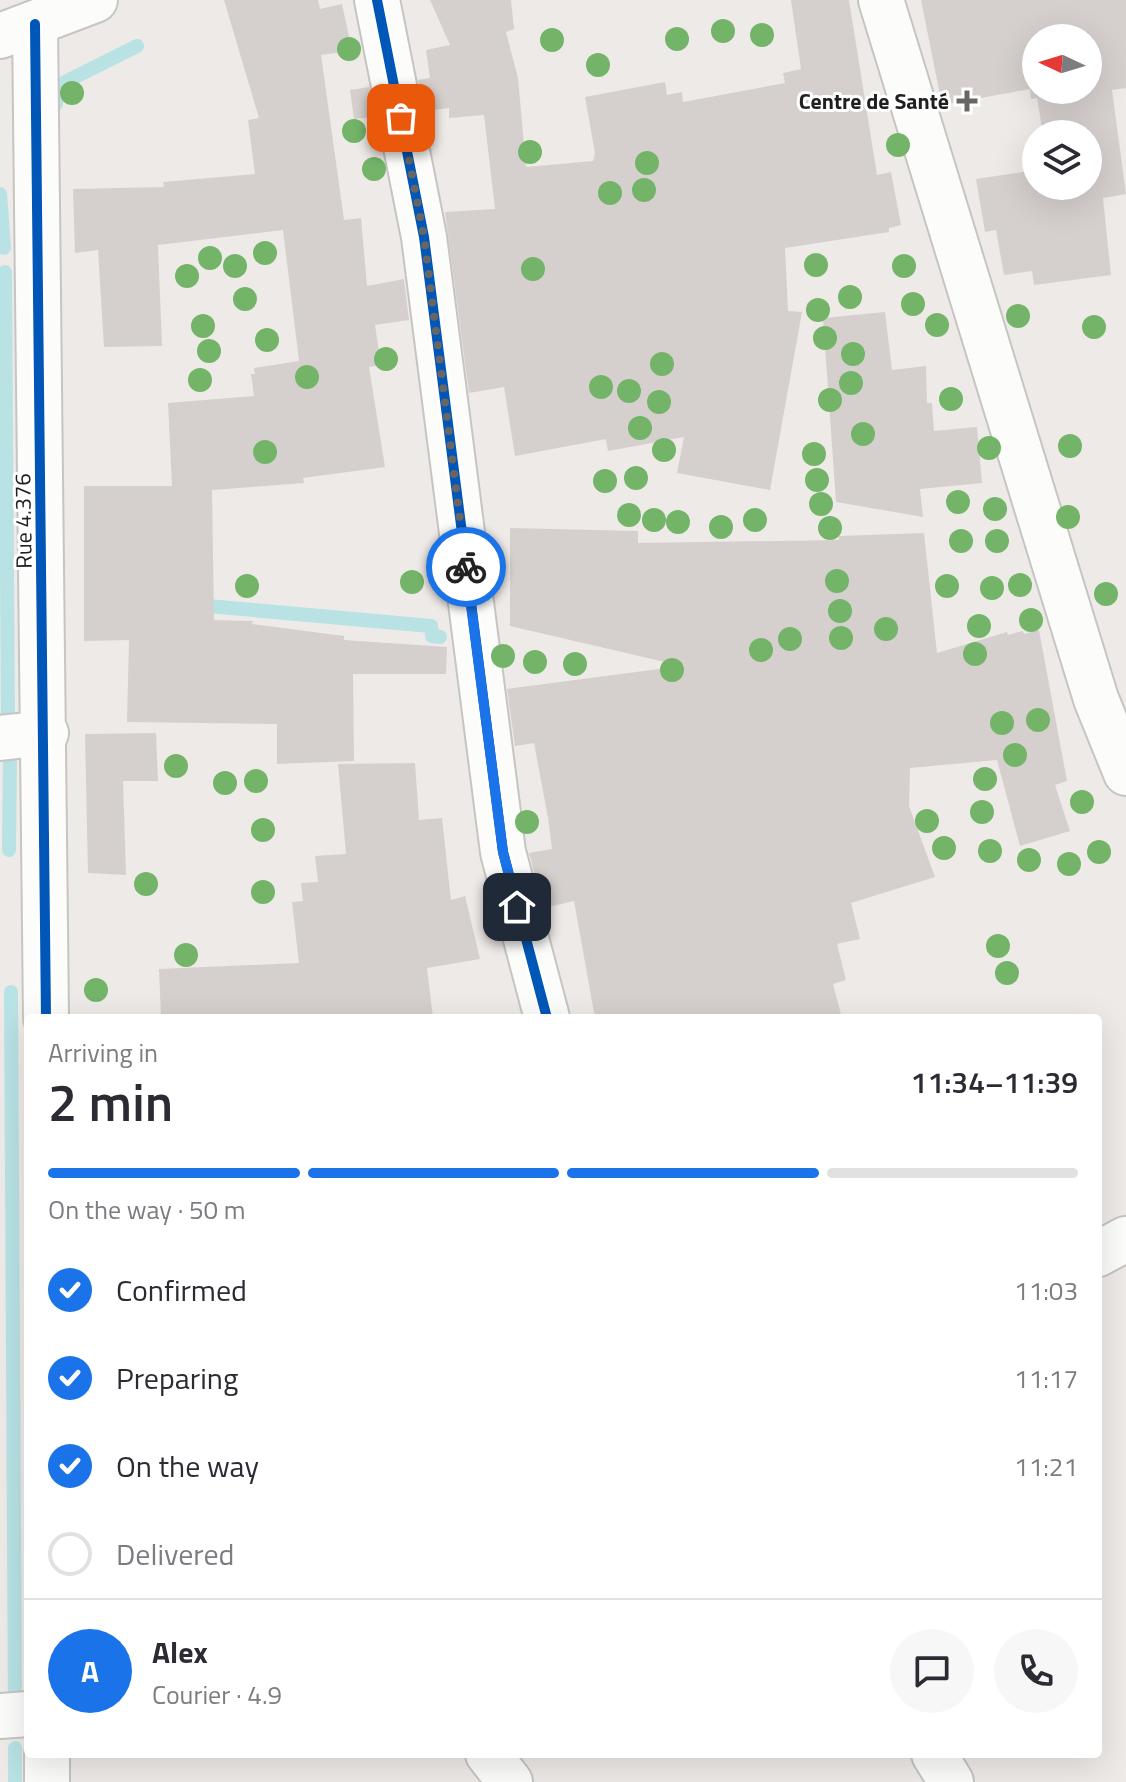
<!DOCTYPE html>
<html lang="en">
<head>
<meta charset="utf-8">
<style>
  body { margin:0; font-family:"Titillium Web",sans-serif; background:#f7f7f7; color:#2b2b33; height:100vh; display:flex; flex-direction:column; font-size:30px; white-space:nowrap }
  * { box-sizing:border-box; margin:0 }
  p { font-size:26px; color:#7c7c81 }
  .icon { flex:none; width:44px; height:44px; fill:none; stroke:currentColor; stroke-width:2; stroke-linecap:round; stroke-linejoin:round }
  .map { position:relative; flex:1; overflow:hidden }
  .side { position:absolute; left:24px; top:1014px; width:1078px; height:744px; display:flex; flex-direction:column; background:#fff; border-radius:8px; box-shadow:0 8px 32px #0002 }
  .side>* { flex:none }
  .needle { width:52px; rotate:274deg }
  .fabs { position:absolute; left:1022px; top:24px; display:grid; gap:16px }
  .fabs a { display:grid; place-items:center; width:80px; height:80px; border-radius:50%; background:#fff; box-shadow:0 8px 32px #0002; font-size:40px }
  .pin { position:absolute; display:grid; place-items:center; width:68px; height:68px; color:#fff; margin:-34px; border-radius:16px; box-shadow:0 4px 12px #0006 }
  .courier { position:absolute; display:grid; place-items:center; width:80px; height:80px; margin:-40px; border:6px solid #1a73e8; border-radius:50%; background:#fff; color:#222; box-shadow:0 2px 10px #0007 }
  .overview em { font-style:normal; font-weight:600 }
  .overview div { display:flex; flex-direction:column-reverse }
  .overview { display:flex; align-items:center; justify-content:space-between; height:136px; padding:0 24px }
  h1 { font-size:52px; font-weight:600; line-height:60px }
  .bar { display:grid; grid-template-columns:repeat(4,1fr); gap:12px 8px; align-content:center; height:96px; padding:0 24px }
  .bar i { height:10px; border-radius:6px; background:#e1e1e2 }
  .bar .current { background:#1a73e8 }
  .bar p { grid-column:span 4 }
  .line { display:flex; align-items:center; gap:20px; padding:0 24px; border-top:2px solid #e1e1e2 }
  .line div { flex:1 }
  .round { display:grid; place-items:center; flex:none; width:84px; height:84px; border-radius:42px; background:#f7f7f7 }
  ol { padding:0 24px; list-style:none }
  li { display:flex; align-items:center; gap:24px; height:88px }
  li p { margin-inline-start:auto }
  li .icon { padding:8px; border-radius:50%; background:#1a73e8; color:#fff; stroke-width:4 }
  li:last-child { color:#7c7c81 }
  li i { width:44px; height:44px; border:4px solid #e1e1e2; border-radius:50% }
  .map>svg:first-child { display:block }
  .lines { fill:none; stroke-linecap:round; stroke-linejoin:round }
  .stream { stroke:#b8e2e4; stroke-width:14 }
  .building { fill:#d5d0ce; fill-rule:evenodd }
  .minor-casing { stroke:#c6c5c3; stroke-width:48 }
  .minor { stroke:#fcfcfb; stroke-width:44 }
  .cycleway-casing { stroke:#fff; stroke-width:15 }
  .cycleway { stroke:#0057b8; stroke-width:10 }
  .tree { fill:#73b469 }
  .done { stroke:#676665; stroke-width:8; stroke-dasharray:0 14.4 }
  .route { stroke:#1a73e8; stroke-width:10 }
  .poi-dot { fill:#676665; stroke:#fff; stroke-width:3 }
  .labels { text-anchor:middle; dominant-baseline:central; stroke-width:6; stroke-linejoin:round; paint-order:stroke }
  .poi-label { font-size:22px; font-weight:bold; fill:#1f1f1f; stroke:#fff; text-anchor:end }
  .street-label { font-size:22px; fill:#1f1f1f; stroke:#fff }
</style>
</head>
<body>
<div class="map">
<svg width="1126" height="1782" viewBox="0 0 1126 1782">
  <rect width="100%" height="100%" fill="#eeeae7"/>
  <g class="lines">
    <!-- stream -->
    <path class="stream" d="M56 104 59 85 137 46
      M0 194 4 248
      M5 272 8 719
      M197 605 431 626 432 636 440 637
      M9 850 10 756
      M11 992 15 1710
      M15 1748V1782"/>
  </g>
  <!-- building -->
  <path class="building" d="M224 0H318L320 9 342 4 352 51 321 55 344 220 361 218 367 286 404 279 409 320 375 325 381 365 369 367 385 467 303 478 304 483 212 490 214 620 253 621 252 624 344 636V640L447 647 446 674H353L354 761 277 764V724L127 722 129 640 84 641V486H172L168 403 254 396 251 374H255L254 368 299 361 283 230 158 245 162 346 104 347 98 250 75 253 73 189 164 187 163 182 255 174 248 120 259 118Z
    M430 0H511L514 29 506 32 518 78 526 167 593 161 595 153 585 97 665 82 667 95 682 92 683 102 785 83 783 73 801 69 791 0H849L877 175 891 172 901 225 889 228V232L785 248 788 311 802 312 770 490 677 473 684 437 608 451 606 439 515 456 504 387 469 393 445 212 495 209 484 115 449 118V108L425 111 418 80 430 78 426 50 450 45Z
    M921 0H1126V88L1112 90 1126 194 1103 198 1111 275 1034 285 1032 271 1004 275 996 230 985 232 976 179 1036 170V186H1088V134H1043L1037 98 1031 99 1030 89 942 105ZM1036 38H1088V90H1036Z
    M369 87 375 117 354 119 350 90Z
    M885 312 892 370 926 366 927 403H932L934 431 977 427 982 483 920 489 923 517 836 502 823 318Z
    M510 528 638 531V543L839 540V536L924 533 937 653 1007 632 1008 635 1023 631 1024 634 1039 630 1067 781 1055 785 1070 831 1020 846 997 760 910 768 909 806 935 877 851 903 860 939 837 944 846 980 833 984 842 1018H595L574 901 544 908 529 853 552 849 548 818 534 743 515 746 507 689 682 666 510 626Z
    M156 733 158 781H123L126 875 88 873 85 734Z
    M415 763 419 820 442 818 451 900 465 896 480 959 427 968 433 1018H161L159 969 299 963 292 902 303 901 301 883 318 882 315 856 346 854 338 764Z"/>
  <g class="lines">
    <defs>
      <path id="minor" d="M377 0 424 237 503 852 547 1018
        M881 0 1096 699 1126 773
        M35 24 46 1018
        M0 36 95 0
        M0 738 46 733
        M1098 1254 1126 1239
        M0 1716 28 1714
        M47 1754V1782
        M488 1754 510 1782
        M934 1754 951 1782"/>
    </defs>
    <!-- minor casing -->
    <use href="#minor" class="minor-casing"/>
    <!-- minor -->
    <use href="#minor" class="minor"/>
    <defs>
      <path id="cycleway" d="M377 0 424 237 503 852 547 1018
        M35 24 46 1018"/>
    </defs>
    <!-- cycleway casing -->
    <use href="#cycleway" class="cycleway-casing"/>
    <!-- cycleway -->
    <use href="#cycleway" class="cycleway"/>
  </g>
  <!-- trees -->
  <g class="tree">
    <circle cx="723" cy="31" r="12"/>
    <circle cx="762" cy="35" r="12"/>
    <circle cx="677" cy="39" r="12"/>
    <circle cx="552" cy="40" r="12"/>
    <circle cx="349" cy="49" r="12"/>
    <circle cx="598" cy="65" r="12"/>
    <circle cx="72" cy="93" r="12"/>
    <circle cx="354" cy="131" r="12"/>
    <circle cx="898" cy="145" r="12"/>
    <circle cx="530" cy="152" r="12"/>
    <circle cx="647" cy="163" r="12"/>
    <circle cx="374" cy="169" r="12"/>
    <circle cx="644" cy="190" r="12"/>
    <circle cx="610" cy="193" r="12"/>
    <circle cx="265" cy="253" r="12"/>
    <circle cx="210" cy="258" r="12"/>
    <circle cx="816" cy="265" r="12"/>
    <circle cx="235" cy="266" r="12"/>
    <circle cx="904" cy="266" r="12"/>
    <circle cx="533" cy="269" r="12"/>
    <circle cx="187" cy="276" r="12"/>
    <circle cx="850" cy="297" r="12"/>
    <circle cx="245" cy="299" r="12"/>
    <circle cx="913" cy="304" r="12"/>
    <circle cx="818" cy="310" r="12"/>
    <circle cx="1018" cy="316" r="12"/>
    <circle cx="937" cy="325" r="12"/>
    <circle cx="203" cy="326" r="12"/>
    <circle cx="1094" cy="327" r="12"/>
    <circle cx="825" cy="338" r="12"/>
    <circle cx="267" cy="340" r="12"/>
    <circle cx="209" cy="351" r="12"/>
    <circle cx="853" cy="354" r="12"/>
    <circle cx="386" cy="359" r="12"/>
    <circle cx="662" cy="364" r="12"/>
    <circle cx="307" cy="377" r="12"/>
    <circle cx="200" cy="380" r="12"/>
    <circle cx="851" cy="383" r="12"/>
    <circle cx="601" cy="387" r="12"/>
    <circle cx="629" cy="391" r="12"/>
    <circle cx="951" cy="399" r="12"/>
    <circle cx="830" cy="400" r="12"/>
    <circle cx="659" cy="402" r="12"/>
    <circle cx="640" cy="428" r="12"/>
    <circle cx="863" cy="434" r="12"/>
    <circle cx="1070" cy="446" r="12"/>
    <circle cx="989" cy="448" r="12"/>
    <circle cx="664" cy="450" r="12"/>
    <circle cx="265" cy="452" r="12"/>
    <circle cx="814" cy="454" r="12"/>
    <circle cx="636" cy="478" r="12"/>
    <circle cx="817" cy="480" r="12"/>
    <circle cx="605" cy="481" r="12"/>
    <circle cx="958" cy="502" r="12"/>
    <circle cx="821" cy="504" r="12"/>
    <circle cx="995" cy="509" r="12"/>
    <circle cx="629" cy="515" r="12"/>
    <circle cx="1068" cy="517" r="12"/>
    <circle cx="654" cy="520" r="12"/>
    <circle cx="755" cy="520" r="12"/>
    <circle cx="678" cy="522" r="12"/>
    <circle cx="721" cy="527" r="12"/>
    <circle cx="830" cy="528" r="12"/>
    <circle cx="961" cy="541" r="12"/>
    <circle cx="997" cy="541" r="12"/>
    <circle cx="837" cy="581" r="12"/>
    <circle cx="412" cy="582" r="12"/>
    <circle cx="1020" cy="585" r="12"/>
    <circle cx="247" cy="586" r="12"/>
    <circle cx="947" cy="586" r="12"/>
    <circle cx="992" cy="588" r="12"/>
    <circle cx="1106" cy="594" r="12"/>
    <circle cx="840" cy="611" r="12"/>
    <circle cx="1031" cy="620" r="12"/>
    <circle cx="979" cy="626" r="12"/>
    <circle cx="886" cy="629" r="12"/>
    <circle cx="841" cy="638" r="12"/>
    <circle cx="790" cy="639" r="12"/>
    <circle cx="761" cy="650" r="12"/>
    <circle cx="975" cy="654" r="12"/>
    <circle cx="503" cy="656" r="12"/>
    <circle cx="535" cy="662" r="12"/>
    <circle cx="575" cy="664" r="12"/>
    <circle cx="672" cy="670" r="12"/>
    <circle cx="1038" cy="720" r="12"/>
    <circle cx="1002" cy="723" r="12"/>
    <circle cx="1015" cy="755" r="12"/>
    <circle cx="176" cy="766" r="12"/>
    <circle cx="985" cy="779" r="12"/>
    <circle cx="256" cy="781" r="12"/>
    <circle cx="225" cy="783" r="12"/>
    <circle cx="1082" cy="802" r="12"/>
    <circle cx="982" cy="812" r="12"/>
    <circle cx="927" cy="821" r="12"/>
    <circle cx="527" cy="822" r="12"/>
    <circle cx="263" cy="830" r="12"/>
    <circle cx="944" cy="848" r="12"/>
    <circle cx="990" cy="851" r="12"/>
    <circle cx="1099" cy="852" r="12"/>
    <circle cx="1029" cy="860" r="12"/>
    <circle cx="1069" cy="864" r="12"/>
    <circle cx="146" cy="884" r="12"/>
    <circle cx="263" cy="892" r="12"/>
    <circle cx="998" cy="946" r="12"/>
    <circle cx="186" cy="955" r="12"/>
    <circle cx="1007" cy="973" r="12"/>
    <circle cx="96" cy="990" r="12"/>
  </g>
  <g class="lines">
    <!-- done -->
    <path class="done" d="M401 118 424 237 466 567"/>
    <!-- route -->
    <path class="route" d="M466 567 503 852 517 907"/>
  </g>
  <!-- markers -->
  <path class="poi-dot" d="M963 89h8v8h8v8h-8v8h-8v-8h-8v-8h8z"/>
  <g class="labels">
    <!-- poi labels -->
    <g class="poi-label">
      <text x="949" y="101">Centre de Santé</text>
    </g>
    <!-- street labels -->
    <g class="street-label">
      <text transform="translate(23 521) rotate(-91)">Rue 4.376</text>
    </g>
  </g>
</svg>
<div class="fabs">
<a><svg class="needle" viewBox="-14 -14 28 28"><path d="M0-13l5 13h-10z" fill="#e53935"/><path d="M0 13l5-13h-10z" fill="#7c7c81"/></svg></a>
<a><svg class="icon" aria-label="layers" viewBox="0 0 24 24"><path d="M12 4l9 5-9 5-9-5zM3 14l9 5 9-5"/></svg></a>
</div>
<div class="pin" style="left:401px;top:118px;background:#ea580c"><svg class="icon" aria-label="bag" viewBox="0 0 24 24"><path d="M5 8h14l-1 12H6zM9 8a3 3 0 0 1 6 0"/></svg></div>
<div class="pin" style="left:517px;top:907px;background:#1f2937"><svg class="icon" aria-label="home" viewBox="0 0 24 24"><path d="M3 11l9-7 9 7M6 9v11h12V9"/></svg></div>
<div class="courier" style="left:466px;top:567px"><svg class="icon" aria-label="bike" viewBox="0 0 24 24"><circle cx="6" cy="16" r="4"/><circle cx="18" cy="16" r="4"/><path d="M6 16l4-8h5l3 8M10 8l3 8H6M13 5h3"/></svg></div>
<section class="side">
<div class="overview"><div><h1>2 min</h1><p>Arriving in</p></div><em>11:34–11:39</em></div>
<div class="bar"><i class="current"></i><i class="current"></i><i class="current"></i><i></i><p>On the way · 50 m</p></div>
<ol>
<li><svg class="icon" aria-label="check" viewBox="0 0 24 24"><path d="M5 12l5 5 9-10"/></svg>Confirmed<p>11:03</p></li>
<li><svg class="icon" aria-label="check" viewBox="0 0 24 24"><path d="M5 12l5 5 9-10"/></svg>Preparing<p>11:17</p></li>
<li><svg class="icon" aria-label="check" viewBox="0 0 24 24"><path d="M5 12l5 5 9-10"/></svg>On the way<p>11:21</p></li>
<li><i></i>Delivered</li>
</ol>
<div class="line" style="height:144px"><b class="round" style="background:#1a73e8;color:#fff">A</b><div><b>Alex</b><p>Courier · 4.9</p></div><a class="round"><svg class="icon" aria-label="chat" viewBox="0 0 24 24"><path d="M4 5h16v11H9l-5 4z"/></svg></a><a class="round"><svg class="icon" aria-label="phone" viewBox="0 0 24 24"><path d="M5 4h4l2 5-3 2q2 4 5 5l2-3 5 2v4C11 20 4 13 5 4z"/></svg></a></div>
</section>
</div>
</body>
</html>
